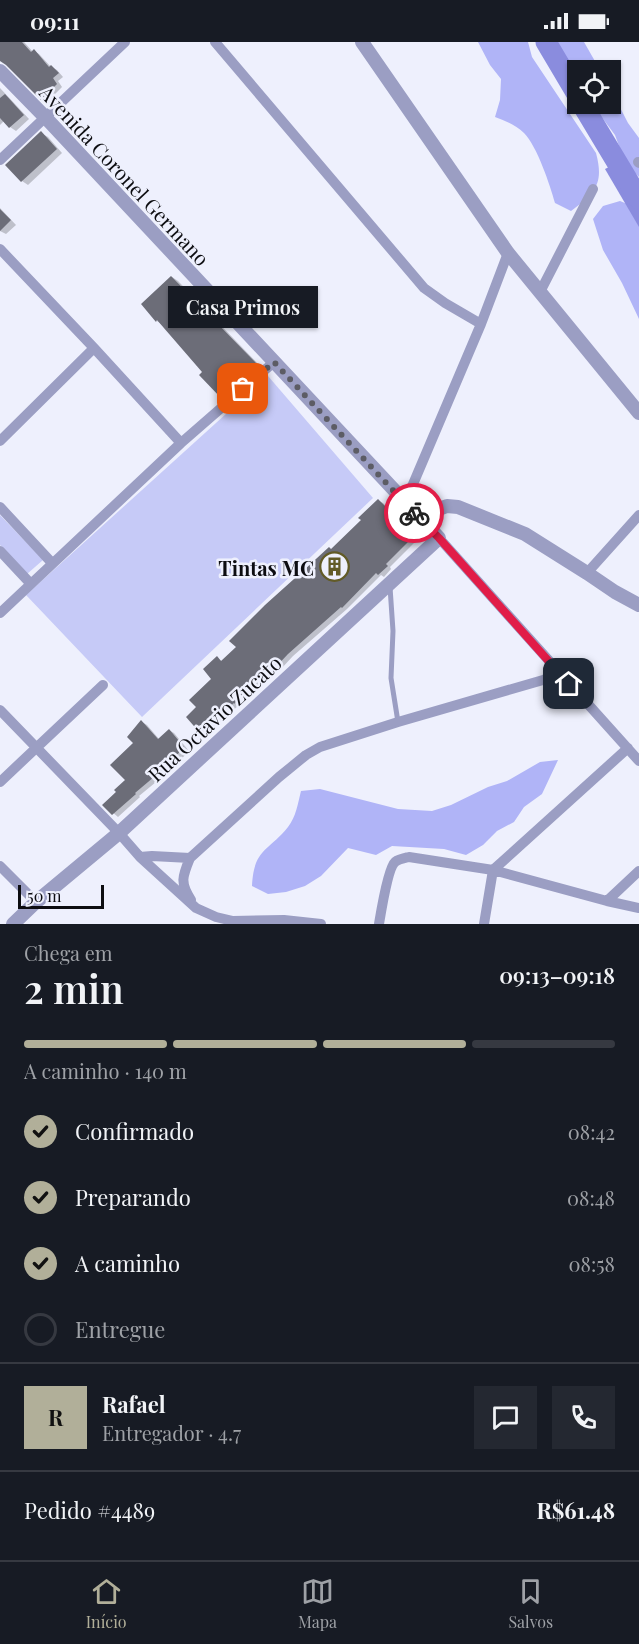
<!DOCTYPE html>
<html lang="pt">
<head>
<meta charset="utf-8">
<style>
  body { margin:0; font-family:"Playfair Display",serif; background:#242831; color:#f1f3f6; height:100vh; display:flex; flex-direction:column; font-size:22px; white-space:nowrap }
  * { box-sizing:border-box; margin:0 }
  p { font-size:20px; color:#9ea1a6 }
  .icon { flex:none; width:33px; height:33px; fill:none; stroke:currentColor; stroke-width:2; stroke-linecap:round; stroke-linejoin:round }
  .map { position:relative; height:882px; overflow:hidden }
  .panel { display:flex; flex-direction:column; background:#171b24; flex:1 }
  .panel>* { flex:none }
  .tools { position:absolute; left:567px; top:18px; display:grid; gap:12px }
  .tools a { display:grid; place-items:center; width:54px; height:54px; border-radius:0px; background:#171b24; box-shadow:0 2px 4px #0004; font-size:30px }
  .scale { position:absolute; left:18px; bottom:15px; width:86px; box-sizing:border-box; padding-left:6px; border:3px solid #0d0d11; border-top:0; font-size:16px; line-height:21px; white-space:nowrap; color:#0d0d11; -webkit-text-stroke:4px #eef0fd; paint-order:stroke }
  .pin { position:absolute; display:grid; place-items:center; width:51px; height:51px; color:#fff; margin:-26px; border-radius:12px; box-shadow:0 3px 9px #0006 }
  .courier { position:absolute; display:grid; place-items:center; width:60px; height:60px; margin:-30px; border:4px solid #e11d48; border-radius:50%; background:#fff; color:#222; box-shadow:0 2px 8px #0007 }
  .bubble { position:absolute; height:42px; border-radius:0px; background:#171b24; box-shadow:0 2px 4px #0004; font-size:20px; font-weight:600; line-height:42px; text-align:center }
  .overview em { font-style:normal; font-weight:600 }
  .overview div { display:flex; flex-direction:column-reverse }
  .overview { display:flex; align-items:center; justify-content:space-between; height:102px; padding:0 24px }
  h1 { font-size:39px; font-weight:600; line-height:45px }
  .bar { display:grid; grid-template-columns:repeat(4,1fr); gap:9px 6px; align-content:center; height:72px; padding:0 24px }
  .bar i { height:8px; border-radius:4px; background:#363941 }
  .bar .selected { background:#b1af99 }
  .bar p { grid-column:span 4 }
  .line { display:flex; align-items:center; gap:15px; padding:0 24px; border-top:2px solid #363941 }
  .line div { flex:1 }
  .round { display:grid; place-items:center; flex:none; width:63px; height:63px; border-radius:0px; background:#242831 }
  ol { padding:0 24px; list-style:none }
  li { display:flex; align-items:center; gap:18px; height:66px }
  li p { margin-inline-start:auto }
  li .icon { padding:6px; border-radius:50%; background:#b1af99; color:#111; stroke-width:4 }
  li:last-child { color:#9ea1a6 }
  li i { width:33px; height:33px; border:3px solid #363941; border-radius:50% }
  .status { display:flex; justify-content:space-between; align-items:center; height:42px; padding:0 30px; background:#171b24; direction:ltr }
  .status svg { height:16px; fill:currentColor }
  .dock { display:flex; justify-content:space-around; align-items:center; height:84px; border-top:2px solid #363941; background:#171b24; font-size:16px; color:#9ea1a6 }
  .dock a { display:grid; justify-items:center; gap:3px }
  .dock .selected { color:#b1af99 }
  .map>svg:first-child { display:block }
  .green { fill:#c6caf7 }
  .forest { fill:#b0b4f7 }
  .water { fill:#8a8cde }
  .shadow { fill:#0003 }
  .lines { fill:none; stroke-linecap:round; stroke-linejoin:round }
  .river { stroke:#8a8cde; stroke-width:21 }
  .building { fill:#6c6d78 }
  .service { stroke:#9b9ec3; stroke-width:5 }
  .minor { stroke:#9b9ec3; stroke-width:10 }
  .tertiary { stroke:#9b9ec3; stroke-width:14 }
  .done { stroke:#5c5c64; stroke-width:6; stroke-dasharray:0 10.8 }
  .route { stroke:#e11d48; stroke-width:8 }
  .labels { text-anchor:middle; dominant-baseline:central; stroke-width:5; stroke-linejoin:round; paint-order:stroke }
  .street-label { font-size:20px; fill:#0d0d11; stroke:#eef0fd }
  .poi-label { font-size:20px; font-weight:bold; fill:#0d0d11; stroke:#eef0fd; text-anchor:end }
</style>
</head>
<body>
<div class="status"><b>09:11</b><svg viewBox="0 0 49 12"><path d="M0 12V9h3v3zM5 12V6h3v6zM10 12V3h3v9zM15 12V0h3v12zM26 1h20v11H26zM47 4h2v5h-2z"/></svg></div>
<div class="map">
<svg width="639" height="882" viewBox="0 0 639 882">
  <rect width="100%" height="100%" fill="#eef0fd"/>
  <!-- green -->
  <path class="green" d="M268 334 373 456 142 675 26 553Z
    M0 473 43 518 27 532 0 503Z"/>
  <!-- forest -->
  <path class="forest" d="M478 0H528L532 15 596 111C604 141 596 151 571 169L555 161C550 143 537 104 524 91 516 83 506 79 495 75L500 58 501 37 490 23Z
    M546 0H584L600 28H578L577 43 562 22V19L549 7Z
    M611 48 628 81 639 96V135L632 128 622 112 615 93 592 62H610Z
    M620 159 637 166 639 171V277L622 241 603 208 593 177 603 164Z
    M558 718 542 752 524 765 514 780 497 789 483 803 466 813 444 807 392 804 376 813 348 806 321 834 305 844 286 850 268 852 252 844C254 806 268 810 288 785 296 775 298 761 301 749L320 747 398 767 432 769 451 763 488 745 507 739 540 720Z"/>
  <!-- water -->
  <path class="water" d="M625 117 639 141V185L605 127Z"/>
  <!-- shadow -->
  <path class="shadow" d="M0 0H24L33 10 34 9 39 12 51 25 57 28 63 35 58 39 62 45 47 60 42 56 0 16Z
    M0 46 29 77 16 89 10 85 4 79 0 83Z
    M41 91 48 95 62 111 28 143 22 139Z
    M0 166 16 183 6 192 0 189Z
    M172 235 178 239 263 327 228 358 222 355 204 330 163 283 157 279Z
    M379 459 383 461 406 485 405 486 417 498 390 525 391 527 384 535 381 533 347 567 293 614 280 628 277 627 266 637 240 664 239 663 206 693 201 690 188 675 198 665 213 637 217 616 223 620 363 478Z
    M142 680 147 683 159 697 169 688 174 691 189 709 168 731H167L139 754 140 755 118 775 104 763 127 738 135 701Z"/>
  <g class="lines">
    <!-- river -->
    <path class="river" d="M546 0 578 54
      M582 62 639 157"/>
  </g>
  <!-- building -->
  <path class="building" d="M0 0H22L31 10 34 7 49 25 51 23 59 31 53 36 57 42 41 58 6 23 0 19Z
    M5 52 24 73 9 86 0 76V56Z
    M41 89 57 107 21 140 5 123Z
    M0 167 11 178 0 189Z
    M171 234 258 323 221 356 199 333 202 330 157 278 156 280 141 262Z
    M378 457 403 482H402L413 495 386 522 388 524 378 533 376 531 342 566 341 565 288 612 274 627 272 625 261 635 234 662V661L223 670 200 691 186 675 196 665 189 658 211 637 203 627 217 614 221 619 236 605 229 599 265 563 304 528 329 505 331 507 361 478 358 476Z
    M141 678 158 697 169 687 184 705 162 730 161 729 135 751 136 752 112 773 102 763 116 750 114 748 125 738 110 723 133 701 127 695Z"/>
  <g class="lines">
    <!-- service -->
    <path class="service" d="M390 545 393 589 391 636 398 680"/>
    <!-- minor -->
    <path class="minor" d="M215 0 424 246 445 261 481 282
      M0 118 125 0
      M638 120 639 121
      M0 207 94 306 181 401
      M540 250 593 147
      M0 399 94 306
      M405 461 481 282 508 211
      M0 465 52 521
      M439 496 639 719
      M0 509 30 541
      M587 531 639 473
      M0 571 181 401 274 320
      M0 668 119 791 140 815 196 866 216 875 233 879 284 878 321 882
      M0 740 103 643
      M140 815 152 814 190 816 279 735 306 713 320 705 398 680 543 638 559 631
      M190 816C182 835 180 841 191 858
      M0 824 36 860
      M607 859 639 829
      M379 882C381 870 388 826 395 820 399 817 405 816 409 815L493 828 607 859 639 866
      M484 882 493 828 628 706"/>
    <!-- tertiary -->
    <path class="tertiary" d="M362 0 508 211 639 371
      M0 29 46 76 439 496 119 791 36 860 13 882
      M417 475 447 464 458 465 525 492 587 531 615 550 639 563"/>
  </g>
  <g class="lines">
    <!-- done -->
    <path class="done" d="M243 347 274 320 414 471"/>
    <!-- route -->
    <path class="route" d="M414 471 439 496 569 642"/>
  </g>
  <!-- icons -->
  <defs>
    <symbol id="building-ring" viewBox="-11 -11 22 22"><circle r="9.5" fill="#eef0fd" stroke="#625b27" stroke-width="1.5"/><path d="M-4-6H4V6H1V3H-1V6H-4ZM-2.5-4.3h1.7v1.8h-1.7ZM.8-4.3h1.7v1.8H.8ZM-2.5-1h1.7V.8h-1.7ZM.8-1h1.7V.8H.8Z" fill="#625b27"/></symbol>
  </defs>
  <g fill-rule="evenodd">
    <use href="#building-ring" x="318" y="508" width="33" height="33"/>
  </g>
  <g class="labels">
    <!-- street labels -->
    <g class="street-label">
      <text transform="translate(125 133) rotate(47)">Avenida Coronel Germano</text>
      <text transform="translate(214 676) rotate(-43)">Rua Octavio Zucato</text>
    </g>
    <!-- poi labels -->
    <g class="poi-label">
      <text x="314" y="525">Tintas MC</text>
    </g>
  </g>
</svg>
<div class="tools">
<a><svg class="icon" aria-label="locate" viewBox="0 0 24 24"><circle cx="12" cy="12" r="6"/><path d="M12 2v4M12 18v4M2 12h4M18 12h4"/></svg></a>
</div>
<div class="scale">50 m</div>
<div class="pin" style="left:243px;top:347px;background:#ea580c"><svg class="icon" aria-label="bag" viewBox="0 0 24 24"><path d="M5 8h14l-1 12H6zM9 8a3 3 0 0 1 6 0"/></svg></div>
<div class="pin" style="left:569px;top:642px;background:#1f2937"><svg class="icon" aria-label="home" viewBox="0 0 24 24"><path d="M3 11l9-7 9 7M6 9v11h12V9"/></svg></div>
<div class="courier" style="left:414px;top:471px"><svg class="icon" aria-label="bike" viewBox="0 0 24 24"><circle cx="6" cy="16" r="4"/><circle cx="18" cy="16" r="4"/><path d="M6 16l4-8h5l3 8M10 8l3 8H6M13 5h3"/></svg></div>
<div class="bubble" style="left:168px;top:244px;width:150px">Casa Primos</div>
</div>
<section class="panel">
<div class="overview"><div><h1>2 min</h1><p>Chega em</p></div><em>09:13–09:18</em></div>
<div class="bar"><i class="selected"></i><i class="selected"></i><i class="selected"></i><i></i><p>A caminho · 140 m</p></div>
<ol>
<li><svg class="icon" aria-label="check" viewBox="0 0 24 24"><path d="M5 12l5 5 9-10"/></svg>Confirmado<p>08:42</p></li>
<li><svg class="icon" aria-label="check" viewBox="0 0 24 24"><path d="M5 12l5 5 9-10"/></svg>Preparando<p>08:48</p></li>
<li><svg class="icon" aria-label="check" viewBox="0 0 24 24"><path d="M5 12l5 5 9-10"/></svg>A caminho<p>08:58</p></li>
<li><i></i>Entregue</li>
</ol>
<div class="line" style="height:108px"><b class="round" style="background:#b1af99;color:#111">R</b><div><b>Rafael</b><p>Entregador · 4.7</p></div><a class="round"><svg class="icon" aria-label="chat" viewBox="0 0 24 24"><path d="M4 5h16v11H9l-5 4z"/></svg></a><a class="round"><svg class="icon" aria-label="phone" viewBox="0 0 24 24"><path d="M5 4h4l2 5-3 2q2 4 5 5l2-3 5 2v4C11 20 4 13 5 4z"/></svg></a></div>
<div class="line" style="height:78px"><div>Pedido #4489</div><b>R$61.48</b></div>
</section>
<nav class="dock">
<a class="selected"><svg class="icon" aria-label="home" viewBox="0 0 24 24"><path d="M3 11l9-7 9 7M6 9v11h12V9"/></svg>Início</a>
<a><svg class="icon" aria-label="map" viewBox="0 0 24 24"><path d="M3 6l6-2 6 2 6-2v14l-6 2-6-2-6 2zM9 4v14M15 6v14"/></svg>Mapa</a>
<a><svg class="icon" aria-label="saved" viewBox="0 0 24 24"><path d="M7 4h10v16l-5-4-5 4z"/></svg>Salvos</a>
</nav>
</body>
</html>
